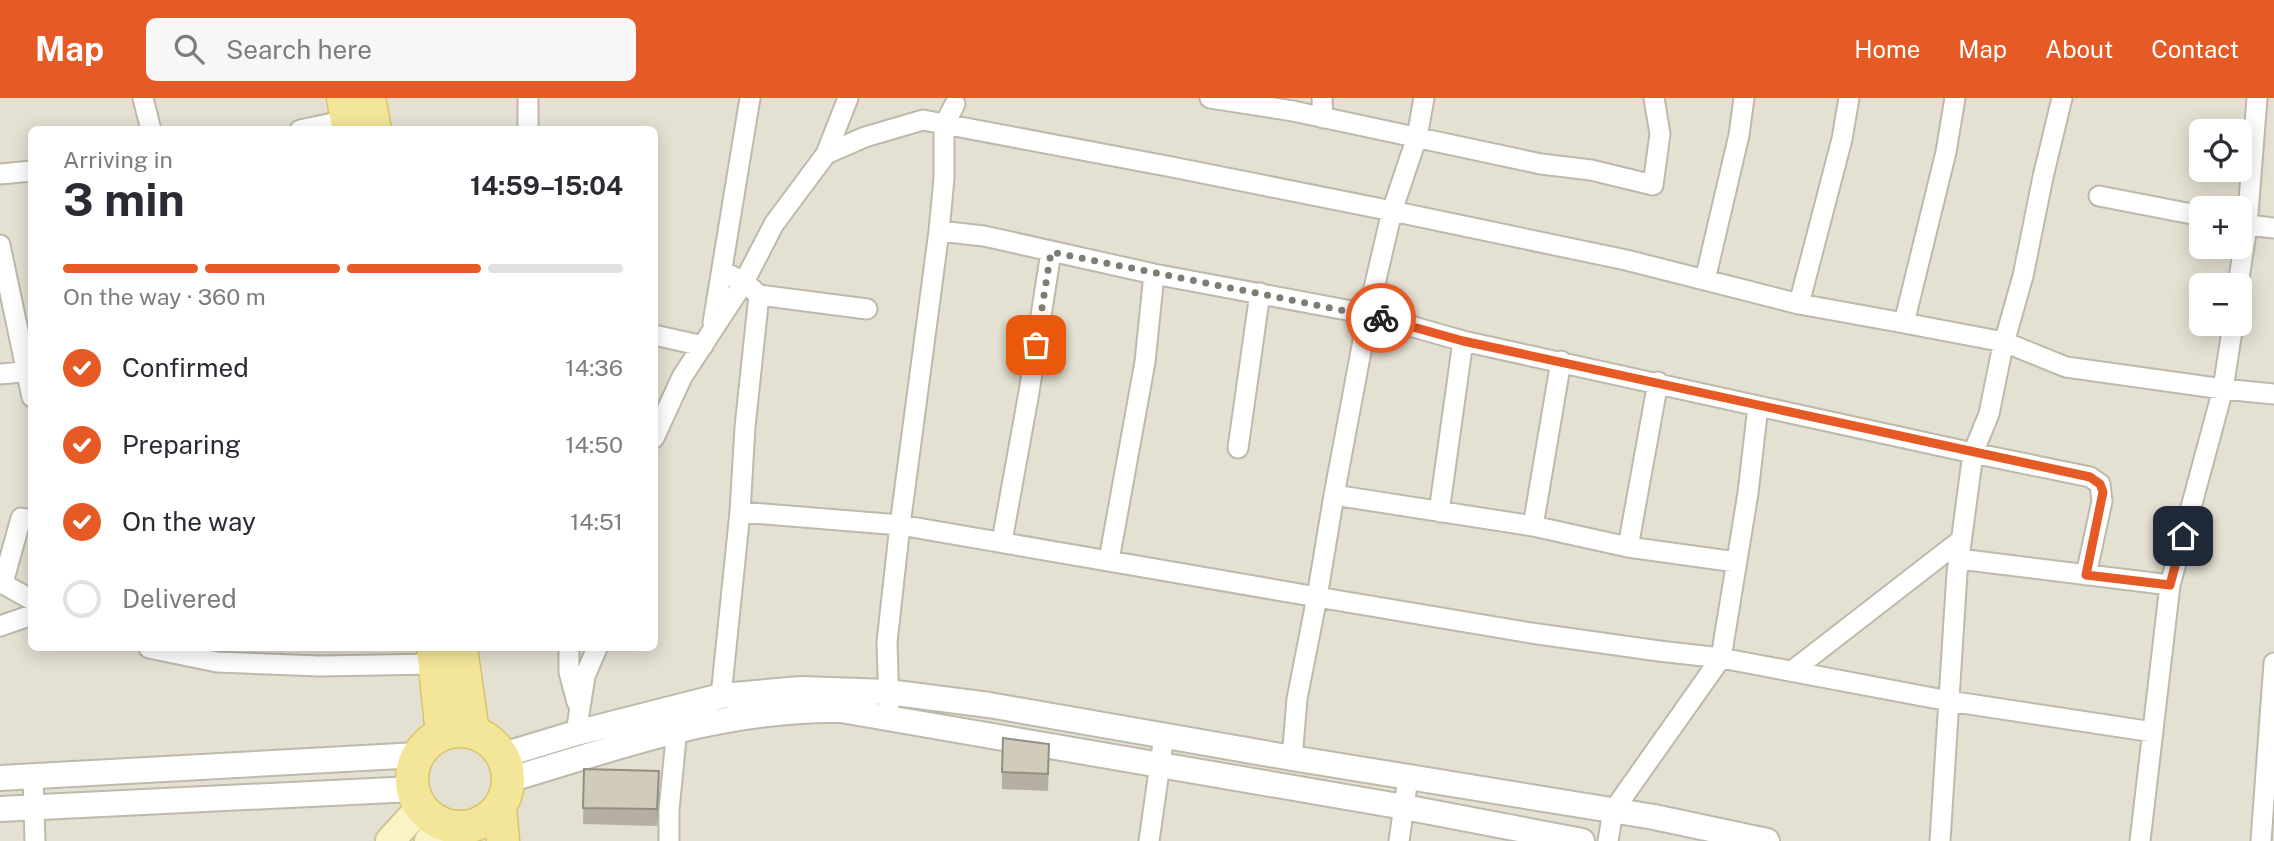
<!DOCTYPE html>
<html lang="en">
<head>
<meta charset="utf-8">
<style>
  body { margin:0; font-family:"Public Sans",sans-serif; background:#f7f7f7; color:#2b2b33; height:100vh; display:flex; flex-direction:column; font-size:26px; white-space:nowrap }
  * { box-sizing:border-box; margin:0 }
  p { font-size:23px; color:#7c7c81 }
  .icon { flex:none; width:38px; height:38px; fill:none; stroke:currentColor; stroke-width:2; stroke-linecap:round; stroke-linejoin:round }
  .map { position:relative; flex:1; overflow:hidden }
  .drawer { position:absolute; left:28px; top:28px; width:630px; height:525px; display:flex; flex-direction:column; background:#fff; border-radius:10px; box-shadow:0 4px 18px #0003 }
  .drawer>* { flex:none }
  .tools { position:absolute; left:2189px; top:21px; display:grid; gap:14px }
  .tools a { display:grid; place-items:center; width:63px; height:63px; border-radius:10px; background:#fff; box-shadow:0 4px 18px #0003; font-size:35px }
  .pin { position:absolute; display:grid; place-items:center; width:60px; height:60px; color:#fff; margin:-30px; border-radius:14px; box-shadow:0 4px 10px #0006 }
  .courier { position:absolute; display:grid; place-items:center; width:70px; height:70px; margin:-35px; border:5px solid #e65b25; border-radius:50%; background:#fff; color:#222; box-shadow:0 2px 9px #0007 }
  .summary em { font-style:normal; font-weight:700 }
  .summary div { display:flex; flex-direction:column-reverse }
  .summary { display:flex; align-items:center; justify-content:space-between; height:119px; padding:0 35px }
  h1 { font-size:46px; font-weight:700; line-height:52px }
  .bar { display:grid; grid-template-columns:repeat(4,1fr); gap:10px 7px; align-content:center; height:84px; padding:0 35px }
  .bar i { height:9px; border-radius:5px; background:#e1e1e2 }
  .bar .selected { background:#e65b25 }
  .bar p { grid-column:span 4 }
  ol { padding:0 35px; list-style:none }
  li { display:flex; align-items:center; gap:21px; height:77px }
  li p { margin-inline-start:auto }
  li .icon { padding:7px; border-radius:50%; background:#e65b25; color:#fff; stroke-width:4 }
  li:last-child { color:#7c7c81 }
  li i { width:38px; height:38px; border:4px solid #e1e1e2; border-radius:50% }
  header { display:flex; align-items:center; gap:42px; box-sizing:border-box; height:98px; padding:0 35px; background:#e65b25; color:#fff }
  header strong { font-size:33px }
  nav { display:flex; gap:38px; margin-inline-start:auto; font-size:24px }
  .search { width:490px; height:63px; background:#f7f7f7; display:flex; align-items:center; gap:18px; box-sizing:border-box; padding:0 24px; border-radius:10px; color:#7c7c81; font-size:26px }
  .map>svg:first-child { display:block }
  .residential { fill:#e4e0d2; fill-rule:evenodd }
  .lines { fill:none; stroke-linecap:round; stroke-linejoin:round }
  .minor-casing { stroke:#bdb9ab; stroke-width:23 }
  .tertiary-casing { stroke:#bdb9ab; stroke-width:28 }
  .secondary-casing { stroke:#ccc597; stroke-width:32 }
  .primary-casing { stroke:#d7c56b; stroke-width:35 }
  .minor { stroke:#fff; stroke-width:19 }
  .tertiary { stroke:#fff; stroke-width:24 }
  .secondary { stroke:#f9f3c5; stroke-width:28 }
  .primary { stroke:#f4e699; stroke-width:32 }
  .wall { fill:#b4afa0 }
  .shaded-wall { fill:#928e82 }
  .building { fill:#d1cbba; stroke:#928e82; stroke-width:2 }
  .done { stroke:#7f7c72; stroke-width:7; stroke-dasharray:0 12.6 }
  .route { stroke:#e65b25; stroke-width:9 }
</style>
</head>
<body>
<header>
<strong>Map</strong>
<div class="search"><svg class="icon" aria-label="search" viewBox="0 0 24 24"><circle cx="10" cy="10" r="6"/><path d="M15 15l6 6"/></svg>Search here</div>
<nav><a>Home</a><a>Map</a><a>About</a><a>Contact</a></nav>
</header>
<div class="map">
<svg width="2274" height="743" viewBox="0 0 2274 743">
  <rect width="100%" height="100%" fill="#f0eee4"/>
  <!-- residential -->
  <path class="residential" d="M0 0H2274V743H0ZM32 32H654V550H32ZM2202 33H2240V72H2202ZM2202 110H2240V149H2202ZM2202 187H2240V226H2202Z"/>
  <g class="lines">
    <defs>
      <path id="minor" d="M143 0 151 32
        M1210 0 1293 13 1541 66 1591 72 1653 87 1660 36 1654 0
        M1322 0 1323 20
        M1424 0 1417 39 1392 113 1626 162 1705 182 1739 37 1744 0
        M1955 0 1946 54 1904 225 2004 244 2066 269 2223 291 2233 226
        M2062 0 2043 79 2023 178 2002 252 1989 316 1973 355 2090 379 2100 386 2102 403 2086 477
        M300 32 347 22
        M528 32V0
        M826 56 848 0
        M0 76 32 73
        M2099 98 2202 118
        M2240 126 2274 130
        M939 133 984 138 1154 176 1368 216 1463 243 1758 308 1748 395 1721 560 1613 713 1608 743
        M0 147 32 299
        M722 173 744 184 774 126 826 56 865 39 923 22 1172 69 1392 113 1368 216 1334 397
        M1705 182 1799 206 1904 225
        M2238 187 2247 128 2257 0
        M759 197 867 211
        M1799 206 1842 41 1849 0
        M713 225 750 0
        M654 237 703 248
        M0 276 32 273
        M1758 308 1973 355 1957 475 1940 743
        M654 340 682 279 744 184 759 197 745 329 740 414 721 598
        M1238 350 1260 195
        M740 414 900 427 1317 499 1334 397 1533 428 1628 449 1658 284
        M1439 414 1463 243
        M1533 428 1561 263
        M1002 443 1029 294 1051 154
        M1628 449 1736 464
        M1959 461 2170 487 2140 743
        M1109 462 1145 264 1154 176
        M0 484 32 502
        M3 485 21 420 32 422
        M2170 487 2223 291 2274 296
        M0 528 32 517
        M149 550 217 564 320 568 435 566
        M569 550V574L577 604
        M1792 573 1961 442
        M889 607 887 544 900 427 939 133 944 80V27L955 6
        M576 635 585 578 597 550
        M1292 660 1297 601 1317 499 1531 535 1659 553 1721 560 1949 603 2153 634
        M33 677 35 743
        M669 743V712L678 620
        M1149 743 1164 638
        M1399 743 1408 680
        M2261 743 2274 565"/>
      <path id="tertiary" d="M503 657 576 635 721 598 801 591 888 594 989 607 1292 660 1654 719 1767 743
        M0 680 418 657
        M508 682C620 649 723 610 841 612L1404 709 1582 743
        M0 711 413 691"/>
      <path id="secondary" d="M390 743 421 709
        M429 743 444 726"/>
      <path id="primary" d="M343 0 349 32
        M369 0 375 32
        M433 550 442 636
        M461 550 473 635
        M412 681a48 48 0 1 1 96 0a48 48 0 1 1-96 0Z
        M500 710 503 743"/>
    </defs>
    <!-- minor casing -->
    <use href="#minor" class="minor-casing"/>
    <!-- tertiary casing -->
    <use href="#tertiary" class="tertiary-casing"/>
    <!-- secondary casing -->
    <use href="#secondary" class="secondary-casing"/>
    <!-- primary casing -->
    <use href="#primary" class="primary-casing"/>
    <!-- minor -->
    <use href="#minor" class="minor"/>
    <!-- tertiary -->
    <use href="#tertiary" class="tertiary"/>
    <!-- secondary -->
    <use href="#secondary" class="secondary"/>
    <!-- primary -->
    <use href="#primary" class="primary"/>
  </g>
  <!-- wall -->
  <path class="wall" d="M1049 663 1048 693 1002 691V674Z
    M584 671 659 690 657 728 583 726Z"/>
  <!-- shaded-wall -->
  <path class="shaded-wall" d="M659 673V690L657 728V711Z"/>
  <!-- building -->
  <path class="building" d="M1003 640 1049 646 1048 676 1002 674Z
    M584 671 659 673 657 711 583 710Z"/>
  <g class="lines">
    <!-- done -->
    <path class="done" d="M1036 247 1051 154 1381 220"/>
    <!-- route -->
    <path class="route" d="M1381 220 1463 243 2090 379 2100 386 2103 394 2086 477 2170 487 2183 438"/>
  </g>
</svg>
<div class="tools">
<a><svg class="icon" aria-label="locate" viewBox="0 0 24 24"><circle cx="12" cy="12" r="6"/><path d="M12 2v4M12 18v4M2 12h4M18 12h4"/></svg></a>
<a>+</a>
<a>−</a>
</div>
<div class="pin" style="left:1036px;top:247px;background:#ea580c"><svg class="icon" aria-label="bag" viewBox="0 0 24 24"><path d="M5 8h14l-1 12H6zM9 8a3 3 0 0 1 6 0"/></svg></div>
<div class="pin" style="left:2183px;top:438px;background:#1f2937"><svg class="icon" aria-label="home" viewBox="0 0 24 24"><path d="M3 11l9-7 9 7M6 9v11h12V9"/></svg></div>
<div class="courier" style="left:1381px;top:220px"><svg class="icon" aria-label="bike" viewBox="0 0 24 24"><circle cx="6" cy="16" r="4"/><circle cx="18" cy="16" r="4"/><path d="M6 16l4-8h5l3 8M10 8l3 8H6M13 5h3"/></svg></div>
<section class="drawer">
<div class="summary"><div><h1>3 min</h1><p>Arriving in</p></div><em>14:59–15:04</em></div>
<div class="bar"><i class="selected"></i><i class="selected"></i><i class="selected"></i><i></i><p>On the way · 360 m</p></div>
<ol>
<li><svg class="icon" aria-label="check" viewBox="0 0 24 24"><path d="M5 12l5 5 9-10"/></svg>Confirmed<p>14:36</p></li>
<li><svg class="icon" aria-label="check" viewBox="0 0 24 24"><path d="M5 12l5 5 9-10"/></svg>Preparing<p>14:50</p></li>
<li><svg class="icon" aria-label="check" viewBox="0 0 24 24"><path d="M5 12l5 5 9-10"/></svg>On the way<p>14:51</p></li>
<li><i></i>Delivered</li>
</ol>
</section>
</div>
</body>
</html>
